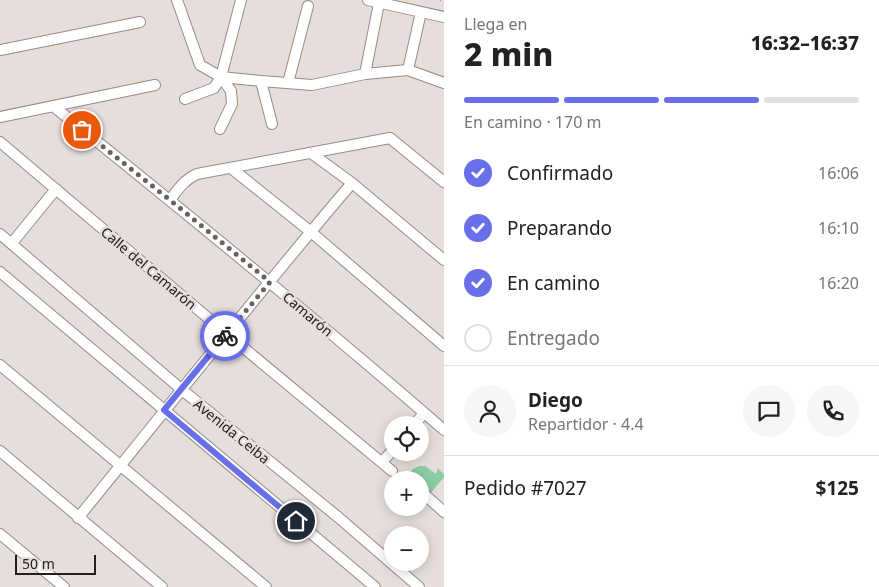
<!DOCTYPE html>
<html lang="es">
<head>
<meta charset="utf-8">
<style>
  body { margin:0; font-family:"Noto Sans",sans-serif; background:#f6f6f6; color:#222; height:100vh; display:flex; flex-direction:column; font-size:19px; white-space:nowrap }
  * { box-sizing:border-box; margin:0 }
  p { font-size:16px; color:#767676 }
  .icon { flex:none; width:28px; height:28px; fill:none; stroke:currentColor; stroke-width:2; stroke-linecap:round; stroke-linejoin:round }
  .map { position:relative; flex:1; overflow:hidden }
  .details { display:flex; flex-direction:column; background:#fff; width:435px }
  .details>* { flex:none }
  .controls { position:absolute; left:384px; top:416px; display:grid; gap:10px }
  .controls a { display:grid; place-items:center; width:45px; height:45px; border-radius:50%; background:#fff; box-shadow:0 2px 12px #0003; font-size:25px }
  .scale { position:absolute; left:15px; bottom:12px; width:81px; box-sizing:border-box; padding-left:5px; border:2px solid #23201f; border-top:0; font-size:14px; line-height:18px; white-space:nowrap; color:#23201f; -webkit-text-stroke:4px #e6deda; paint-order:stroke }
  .pin { position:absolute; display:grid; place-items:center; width:42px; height:42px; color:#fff; margin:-21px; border:2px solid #fff; border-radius:50%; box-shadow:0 1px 5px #0007 }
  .courier { position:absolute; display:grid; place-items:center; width:50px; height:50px; margin:-25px; border:4px solid #686fe8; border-radius:50%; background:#fff; color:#222; box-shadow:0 1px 6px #0007 }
  .head em { font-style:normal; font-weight:800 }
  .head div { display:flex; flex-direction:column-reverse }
  .head { display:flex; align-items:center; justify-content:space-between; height:85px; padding:0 20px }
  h1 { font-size:32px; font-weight:800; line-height:38px }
  .bar { display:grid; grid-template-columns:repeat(4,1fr); gap:8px 5px; align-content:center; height:60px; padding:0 20px }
  .bar i { height:6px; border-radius:4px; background:#e0e0e0 }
  .bar .selected { background:#686fe8 }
  .bar p { grid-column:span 4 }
  .line { display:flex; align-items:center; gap:12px; padding:0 20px; border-top:1px solid #e0e0e0 }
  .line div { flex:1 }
  .round { display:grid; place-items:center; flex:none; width:52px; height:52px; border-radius:26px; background:#f6f6f6 }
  ol { padding:0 20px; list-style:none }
  li { display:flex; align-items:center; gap:15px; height:55px }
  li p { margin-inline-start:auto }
  li .icon { padding:5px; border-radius:50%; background:#686fe8; color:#fff; stroke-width:4 }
  li:last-child { color:#767676 }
  li i { width:28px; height:28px; border:2px solid #e0e0e0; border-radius:50% }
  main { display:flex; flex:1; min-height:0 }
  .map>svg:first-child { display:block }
  .green { fill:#8bcea5 }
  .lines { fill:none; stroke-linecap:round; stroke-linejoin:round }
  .street-casing { stroke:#938c89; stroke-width:12 }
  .path { stroke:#98928f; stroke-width:2; stroke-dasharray:1 4; stroke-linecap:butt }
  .street { stroke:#fff; stroke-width:10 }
  .done { stroke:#676260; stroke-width:5; stroke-dasharray:0 9 }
  .route { stroke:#686fe8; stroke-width:6 }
  .labels { text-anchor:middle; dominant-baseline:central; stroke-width:5; stroke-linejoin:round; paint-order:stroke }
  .street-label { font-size:14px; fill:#23201f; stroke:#e6deda }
</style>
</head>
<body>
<main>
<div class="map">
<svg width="444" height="587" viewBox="0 0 444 587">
  <rect width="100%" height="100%" fill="#e6deda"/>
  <!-- green -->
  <path class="green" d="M419 466H425L436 474 438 468 444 475V477L420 506V480H402L413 469Z"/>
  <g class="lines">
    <defs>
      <path id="street" d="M177 0 200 65 221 77 261 81 312 85 365 74 408 70 444 83
        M368 0 444 17
        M0 50 140 22
        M408 70 421 12
        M365 74 379 3
        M261 81 272 124
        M288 83 308 6
        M185 99 214 88 221 77 241 0
        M53 106C185 212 316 319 444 430
        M0 117 155 85
        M220 129 232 104 231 91 221 77
        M0 142 227 334 392 471
        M311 153 352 183 444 260
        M231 168 311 232 444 346
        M170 200C178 189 184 180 197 174L390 138 444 182
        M0 234 181 389 338 517 419 587
        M12 243 56 189
        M0 272 375 587
        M0 365 266 587
        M414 425 424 413
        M0 451 162 587
        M382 462 392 451
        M424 494 444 512
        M78 518C169 406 258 293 352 183
        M0 534 64 587"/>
    </defs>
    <!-- street casing -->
    <use href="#street" class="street-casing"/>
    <!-- path -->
    <path class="path" d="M440 0 444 1
      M421 475 423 484
      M404 478V480"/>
    <!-- street -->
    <use href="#street" class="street"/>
  </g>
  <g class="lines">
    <!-- done -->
    <path class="done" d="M82 130 170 200 270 282 225 336"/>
    <!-- route -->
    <path class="route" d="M225 336 164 410 296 521"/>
  </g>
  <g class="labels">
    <!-- street labels -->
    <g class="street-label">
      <text transform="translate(149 268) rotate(40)">Calle del Camarón</text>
      <text transform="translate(308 314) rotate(40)">Camarón</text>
      <text transform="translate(232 431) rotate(39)">Avenida Ceiba</text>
    </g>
  </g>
</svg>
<div class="controls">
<a><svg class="icon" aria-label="locate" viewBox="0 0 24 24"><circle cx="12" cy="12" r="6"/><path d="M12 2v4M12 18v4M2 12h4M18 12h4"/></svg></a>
<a>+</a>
<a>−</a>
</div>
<div class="scale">50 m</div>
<div class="pin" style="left:82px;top:130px;background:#ea580c"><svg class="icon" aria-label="bag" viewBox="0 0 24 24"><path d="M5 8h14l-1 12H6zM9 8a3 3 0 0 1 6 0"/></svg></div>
<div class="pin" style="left:296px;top:521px;background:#1f2937"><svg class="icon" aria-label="home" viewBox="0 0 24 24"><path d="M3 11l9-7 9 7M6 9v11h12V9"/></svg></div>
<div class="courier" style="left:225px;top:336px"><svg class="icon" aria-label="bike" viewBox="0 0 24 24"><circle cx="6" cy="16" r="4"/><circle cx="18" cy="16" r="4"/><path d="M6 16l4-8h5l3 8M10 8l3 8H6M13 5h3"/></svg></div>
</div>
<section class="details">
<div class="head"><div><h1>2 min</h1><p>Llega en</p></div><em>16:32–16:37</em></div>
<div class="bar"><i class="selected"></i><i class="selected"></i><i class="selected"></i><i></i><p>En camino · 170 m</p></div>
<ol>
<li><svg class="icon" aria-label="check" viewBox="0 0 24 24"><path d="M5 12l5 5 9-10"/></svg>Confirmado<p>16:06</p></li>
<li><svg class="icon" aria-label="check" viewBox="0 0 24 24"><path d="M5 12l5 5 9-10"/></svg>Preparando<p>16:10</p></li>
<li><svg class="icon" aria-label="check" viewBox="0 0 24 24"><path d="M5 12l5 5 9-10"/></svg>En camino<p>16:20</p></li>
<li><i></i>Entregado</li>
</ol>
<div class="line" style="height:90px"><a class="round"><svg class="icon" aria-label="person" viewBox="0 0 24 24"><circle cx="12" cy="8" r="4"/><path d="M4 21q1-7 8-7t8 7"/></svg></a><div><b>Diego</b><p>Repartidor · 4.4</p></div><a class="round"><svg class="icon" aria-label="chat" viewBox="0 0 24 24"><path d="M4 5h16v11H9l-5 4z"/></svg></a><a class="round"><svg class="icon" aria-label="phone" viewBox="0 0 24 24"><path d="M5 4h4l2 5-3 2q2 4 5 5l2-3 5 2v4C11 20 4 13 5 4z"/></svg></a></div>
<div class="line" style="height:65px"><div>Pedido #7027</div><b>$125</b></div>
</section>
</main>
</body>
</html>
